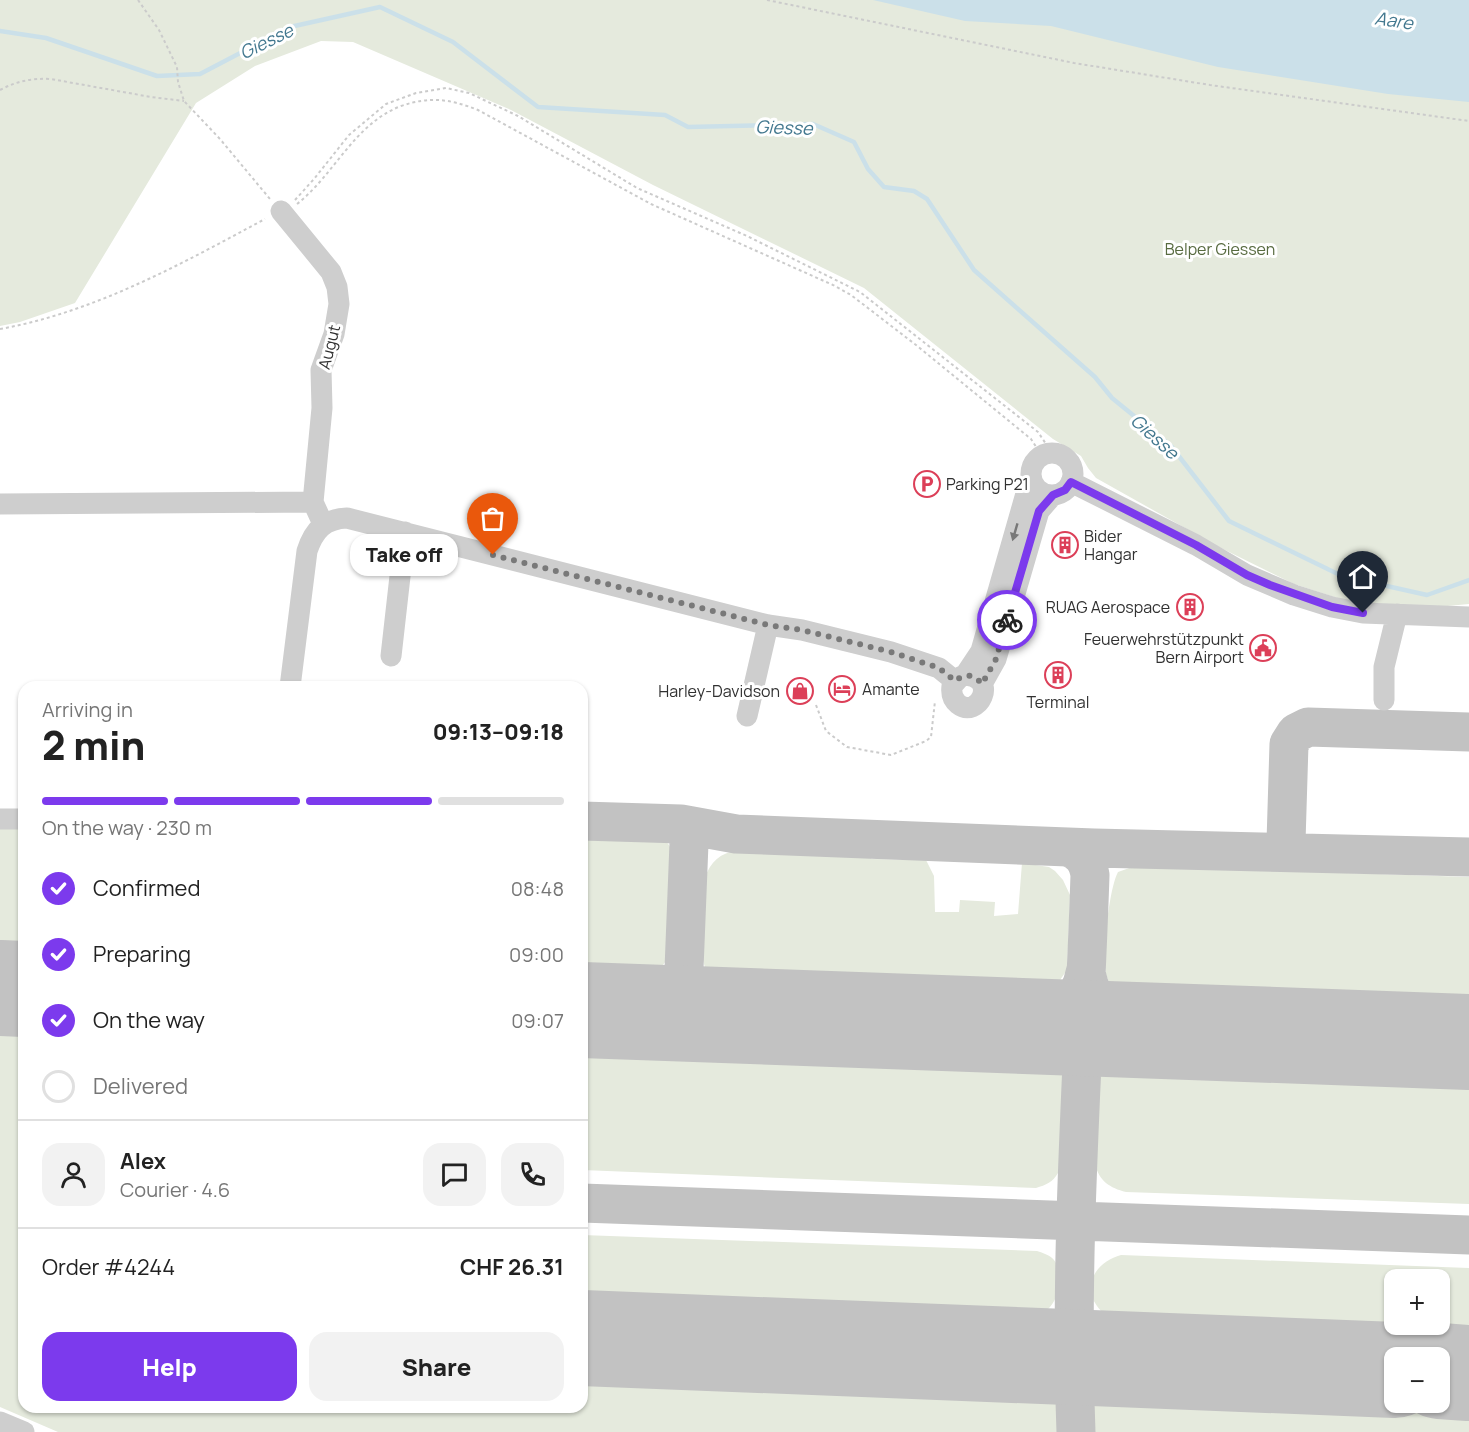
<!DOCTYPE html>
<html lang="en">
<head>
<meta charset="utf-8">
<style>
  body { margin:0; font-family:Manrope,sans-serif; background:#f2f2f2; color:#222; height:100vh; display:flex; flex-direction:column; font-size:22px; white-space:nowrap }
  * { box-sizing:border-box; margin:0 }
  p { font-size:20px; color:#767676 }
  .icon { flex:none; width:33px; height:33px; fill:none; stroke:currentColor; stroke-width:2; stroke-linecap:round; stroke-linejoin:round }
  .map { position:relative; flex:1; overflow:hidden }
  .sheet { position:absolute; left:18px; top:681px; width:570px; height:732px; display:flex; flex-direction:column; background:#fff; border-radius:18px; box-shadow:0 2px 4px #0004 }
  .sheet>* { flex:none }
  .tools { position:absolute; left:1384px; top:1269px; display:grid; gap:12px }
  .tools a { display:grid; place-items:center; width:66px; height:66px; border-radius:12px; background:#fff; box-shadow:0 2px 4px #0004; font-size:30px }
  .pin { position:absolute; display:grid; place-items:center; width:51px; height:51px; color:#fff; margin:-62px -26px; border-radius:50% 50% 50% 0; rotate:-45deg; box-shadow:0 0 6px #0007 }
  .pin .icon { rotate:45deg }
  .courier { position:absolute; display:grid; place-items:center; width:60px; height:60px; margin:-30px; border:4px solid #7c3aed; border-radius:50%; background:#fff; color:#222; box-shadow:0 2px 8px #0007 }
  .bubble { position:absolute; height:42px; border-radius:18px; background:#fff; box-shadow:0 2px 4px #0004; font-size:20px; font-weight:800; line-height:42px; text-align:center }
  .summary em { font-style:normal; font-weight:800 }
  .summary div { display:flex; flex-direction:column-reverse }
  .summary { display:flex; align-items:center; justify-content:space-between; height:102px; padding:0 24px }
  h1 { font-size:39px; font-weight:800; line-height:45px }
  .bar { display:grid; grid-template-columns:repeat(4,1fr); gap:9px 6px; align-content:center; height:72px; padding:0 24px }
  .bar i { height:8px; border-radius:4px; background:#e0e0e0 }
  .bar .active { background:#7c3aed }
  .bar p { grid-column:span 4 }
  .line { display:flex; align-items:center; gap:15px; padding:0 24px; border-top:2px solid #e0e0e0 }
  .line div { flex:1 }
  .round { display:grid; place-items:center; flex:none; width:63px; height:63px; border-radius:18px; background:#f2f2f2 }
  ol { padding:0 24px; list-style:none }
  li { display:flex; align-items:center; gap:18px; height:66px }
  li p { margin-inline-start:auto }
  li .icon { padding:6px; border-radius:50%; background:#7c3aed; color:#fff; stroke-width:4 }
  li:last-child { color:#767676 }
  li i { width:33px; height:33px; border:3px solid #e0e0e0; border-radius:50% }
  .primary-button { display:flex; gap:12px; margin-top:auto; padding:12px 24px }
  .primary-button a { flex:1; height:69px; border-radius:18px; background:#7c3aed; color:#fff; font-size:24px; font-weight:800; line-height:69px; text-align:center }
  .primary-button a+a { background:#f2f2f2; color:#222 }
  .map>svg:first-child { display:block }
  .green { fill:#e5eadd; fill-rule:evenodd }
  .water { fill:#cbe0e9 }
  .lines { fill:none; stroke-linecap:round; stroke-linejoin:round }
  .stream { stroke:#cbe0e9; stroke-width:4.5 }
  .taxiway { stroke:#c2c2c2; stroke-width:39 }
  .runway { stroke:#c2c2c2; stroke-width:96 }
  .path { stroke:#cbcbcb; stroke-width:2; stroke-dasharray:3 3; stroke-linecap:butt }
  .minor { stroke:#cecece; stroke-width:21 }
  .oneway { fill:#787878 }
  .done { stroke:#797979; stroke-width:6; stroke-dasharray:0 10.8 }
  .route { stroke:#7c3aed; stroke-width:8 }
  .labels { text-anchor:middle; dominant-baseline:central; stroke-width:6; stroke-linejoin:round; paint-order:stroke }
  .park-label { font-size:16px; fill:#586b40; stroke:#fff }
  .street-label { font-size:16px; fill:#313131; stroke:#fff }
  .poi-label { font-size:16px; fill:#313131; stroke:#fff; text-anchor:start }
  .water-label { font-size:18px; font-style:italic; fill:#43788f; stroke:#fff }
</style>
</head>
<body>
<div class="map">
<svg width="1469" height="1432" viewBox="0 0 1469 1432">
  <rect width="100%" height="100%" fill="#fff"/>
  <!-- green -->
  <path class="green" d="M0 0H1469V604L1415 609 1356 604 1294 584 1219 547 1096 478 1088 468 1081 456 1053 439 864 288 653 185 511 110 353 42 321 41 255 66 196 103 75 303 20 322 0 326Z
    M24 825V957L0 956V829Z
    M582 828 652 831C662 835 671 844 673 855L669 954C656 990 612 980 582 978Z
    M737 851 867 856 872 859 926 860 934 876 935 912H959L960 900 995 902 994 916 1018 914 1022 863 1049 867 1055 871 1063 880 1070 895 1067 970 1053 990 1033 994 733 984C725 982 716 982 710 976 695 962 704 899 705 878 710 862 721 852 737 851Z
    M1135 866 1469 877V1009L1121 995C1115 990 1109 985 1107 977 1101 960 1109 888 1118 872Z
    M0 1023H24V1407H582V1364L1395 1395V1402H1440V1397L1469 1398V1432H58L0 1407Z
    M582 1044 1065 1061C1065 1084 1066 1156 1058 1173 1053 1182 1046 1185 1036 1188L582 1170Z
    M1103 1063 1469 1076V1204L1126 1192C1110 1188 1099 1181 1095 1164L1100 1078Z
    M582 1235 1037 1251C1043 1253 1050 1255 1054 1260 1063 1272 1060 1296 1050 1307 1045 1313 1037 1315 1029 1317L582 1300Z
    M1121 1255 1469 1268V1333L1126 1321C1121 1321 1115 1321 1111 1319 1105 1317 1101 1311 1097 1306 1081 1284 1098 1261 1121 1255ZM1395 1280H1440V1324H1395Z"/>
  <!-- water -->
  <path class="water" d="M873 0H1469V102L1388 94 1218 67 1051 26 965 21Z"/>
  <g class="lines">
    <!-- stream -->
    <path class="stream" d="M0 31 46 38 157 76 200 74 290 27 380 7 453 42 538 107 665 115 688 127 813 124 854 142 868 169 884 187 914 191 927 199 974 270 1095 377 1112 398 1171 446 1229 521 1342 576 1427 595 1469 580"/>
    <!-- taxiway -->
    <path class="taxiway" d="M582 821 681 824 736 834 1094 848 1469 857
      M1066 847C1081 851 1088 860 1090 875 1084 1060 1069 1246 1076 1432
      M1294 853 1286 842 1289 744 1296 733 1308 727 1469 732
      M684 969C682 997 709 1011 733 1015
      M1086 973C1094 1010 1112 1025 1149 1030
      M639 1012C669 1006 678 999 684 969L689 843C687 831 682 826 671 824
      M1023 1026C1054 1020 1079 1006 1085 973
      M582 1203 1469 1235"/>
    <!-- runway -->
    <path class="runway" d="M0 988 24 989
      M582 1010 1469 1042
      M582 1338 1395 1370
      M1440 1371 1469 1373"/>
    <!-- path -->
    <path class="path" d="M138 0 159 30 177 67 178 82 184 101 220 139 270 199
      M767 0 1074 63 1210 85 1469 121
      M0 90C17 81 32 78 51 79L151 97 184 101
      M295 200 314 179 349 135 386 104 416 93 446 88 469 93 518 116 637 188 747 236 860 292 1038 432 1052 453
      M297 204C335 174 354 124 401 106 430 96 450 99 478 110L651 204 833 285 851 295 916 345 1031 439 1042 456
      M0 329C95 312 181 264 265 219
      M816 705 826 731 847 747 891 755 926 741 931 737 935 701"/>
    <!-- minor -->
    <path class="minor" d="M281 211 331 272 337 287 339 304 334 334 321 370 322 408 313 502
      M1031 474a21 21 0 1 1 42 0a21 21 0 1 1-42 0Z
      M1071 482 1196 545 1247 575 1294 595 1332 607 1363 613 1469 617
      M0 504 313 502 323 524
      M391 656 405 532
      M965 675C1000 678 978 720 958 704 952 699 951 693 952 686L960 677 965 675 981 651 1031 476
      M982 684 996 659 1039 511 1053 495
      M290 687 307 551C314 530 324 519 347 518L768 625 802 630 891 652 939 668 955 681
      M1384 700V667L1397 614
      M747 716 768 625
      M0 819H24
      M0 1422 24 1432"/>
  </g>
  <!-- one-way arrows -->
  <defs><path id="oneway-solid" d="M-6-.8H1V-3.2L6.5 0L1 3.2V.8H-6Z" transform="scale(1.5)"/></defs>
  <use class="oneway" href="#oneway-solid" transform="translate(1015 532) rotate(106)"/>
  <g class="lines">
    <!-- done -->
    <path class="done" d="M493 555 768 625 802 630 891 652 939 668 955 681C965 673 974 674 982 684L996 659 1007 620"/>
    <!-- route -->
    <path class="route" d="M1007 620 1039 511 1053 495 1065 490 1071 482 1196 545 1247 575 1270 585 1332 607 1363 613"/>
  </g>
  <!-- icons -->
  <defs>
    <symbol id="parking-ring" viewBox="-11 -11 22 22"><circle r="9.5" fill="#fff" stroke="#dc3f58" stroke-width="1.5"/><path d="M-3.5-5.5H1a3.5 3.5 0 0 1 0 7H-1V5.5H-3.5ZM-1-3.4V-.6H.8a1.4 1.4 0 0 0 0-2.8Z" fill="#dc3f58"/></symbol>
    <symbol id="building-ring" viewBox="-11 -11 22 22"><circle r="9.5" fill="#fff" stroke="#dc3f58" stroke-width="1.5"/><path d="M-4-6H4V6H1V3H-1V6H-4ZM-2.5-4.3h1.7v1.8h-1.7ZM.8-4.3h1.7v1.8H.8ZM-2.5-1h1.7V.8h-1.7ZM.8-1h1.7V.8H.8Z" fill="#dc3f58"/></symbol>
    <symbol id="civic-ring" viewBox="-11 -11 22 22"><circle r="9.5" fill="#fff" stroke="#dc3f58" stroke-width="1.5"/><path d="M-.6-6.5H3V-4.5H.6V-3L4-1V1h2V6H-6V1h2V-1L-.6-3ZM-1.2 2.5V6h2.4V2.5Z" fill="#dc3f58"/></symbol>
    <symbol id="hotel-ring" viewBox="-11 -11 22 22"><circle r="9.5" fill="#fff" stroke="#dc3f58" stroke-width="1.5"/><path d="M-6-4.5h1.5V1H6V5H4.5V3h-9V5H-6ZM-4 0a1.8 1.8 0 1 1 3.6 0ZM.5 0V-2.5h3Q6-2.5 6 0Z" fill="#dc3f58"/></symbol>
    <symbol id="shop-ring" viewBox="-11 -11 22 22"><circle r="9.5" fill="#fff" stroke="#dc3f58" stroke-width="1.5"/><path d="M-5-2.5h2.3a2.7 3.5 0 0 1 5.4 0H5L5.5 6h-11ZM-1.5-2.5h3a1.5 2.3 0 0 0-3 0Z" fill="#dc3f58"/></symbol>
  </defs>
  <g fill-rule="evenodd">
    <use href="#parking-ring" x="912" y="469" width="30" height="30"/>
    <use href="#building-ring" x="1050" y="530" width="30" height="30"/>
    <use href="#building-ring" x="1175" y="592" width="30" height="30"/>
    <use href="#civic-ring" x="1248" y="633" width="30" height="30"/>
    <use href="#building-ring" x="1043" y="660" width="30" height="30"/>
    <use href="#hotel-ring" x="827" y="674" width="30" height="30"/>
    <use href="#shop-ring" x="785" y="676" width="30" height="30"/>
  </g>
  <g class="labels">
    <!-- park labels -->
    <g class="park-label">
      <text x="1220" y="249">Belper Giessen</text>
    </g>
    <!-- street labels -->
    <g class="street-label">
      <text transform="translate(329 347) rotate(-76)">Augut</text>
    </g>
    <!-- poi labels -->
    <g class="poi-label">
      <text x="946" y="484">Parking P21</text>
      <text x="1084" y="536">Bider<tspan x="1084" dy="18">Hangar</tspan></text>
      <text x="1170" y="607" text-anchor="end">RUAG Aerospace</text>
      <text x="1244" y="639" text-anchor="end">Feuerwehrstützpunkt<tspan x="1244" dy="18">Bern Airport</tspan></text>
      <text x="862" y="689">Amante</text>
      <text x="780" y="691" text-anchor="end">Harley-Davidson</text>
      <text x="1058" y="702" text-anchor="middle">Terminal</text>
    </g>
    <!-- water labels -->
    <g class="water-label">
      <text transform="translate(1394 20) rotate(8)">Aare</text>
      <text transform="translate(266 41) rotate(-26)">Giesse</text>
      <text transform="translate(784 127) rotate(2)">Giesse</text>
      <text transform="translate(1155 436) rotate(42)">Giesse</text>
    </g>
  </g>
</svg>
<div class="tools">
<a>+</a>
<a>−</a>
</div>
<div class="pin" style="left:493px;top:555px;background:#ea580c"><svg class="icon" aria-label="bag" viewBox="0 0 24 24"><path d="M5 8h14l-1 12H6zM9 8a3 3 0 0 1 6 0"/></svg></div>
<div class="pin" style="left:1363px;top:613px;background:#1f2937"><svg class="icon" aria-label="home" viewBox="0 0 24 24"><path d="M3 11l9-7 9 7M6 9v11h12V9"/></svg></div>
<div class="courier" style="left:1007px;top:620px"><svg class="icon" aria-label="bike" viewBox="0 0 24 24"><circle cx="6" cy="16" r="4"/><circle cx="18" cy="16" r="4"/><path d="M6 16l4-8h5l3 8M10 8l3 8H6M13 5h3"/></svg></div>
<div class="bubble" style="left:350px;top:534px;width:108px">Take off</div>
<section class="sheet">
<div class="summary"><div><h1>2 min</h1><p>Arriving in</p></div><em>09:13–09:18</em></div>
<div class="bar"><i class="active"></i><i class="active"></i><i class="active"></i><i></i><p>On the way · 230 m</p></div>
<ol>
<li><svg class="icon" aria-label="check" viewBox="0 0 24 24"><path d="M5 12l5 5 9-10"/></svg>Confirmed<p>08:48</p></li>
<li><svg class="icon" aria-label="check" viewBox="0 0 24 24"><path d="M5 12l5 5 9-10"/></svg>Preparing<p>09:00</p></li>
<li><svg class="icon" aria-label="check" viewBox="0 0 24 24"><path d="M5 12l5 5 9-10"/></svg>On the way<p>09:07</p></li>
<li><i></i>Delivered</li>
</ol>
<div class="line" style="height:108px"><a class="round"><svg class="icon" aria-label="person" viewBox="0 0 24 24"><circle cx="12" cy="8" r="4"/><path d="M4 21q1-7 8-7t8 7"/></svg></a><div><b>Alex</b><p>Courier · 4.6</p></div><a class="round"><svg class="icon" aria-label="chat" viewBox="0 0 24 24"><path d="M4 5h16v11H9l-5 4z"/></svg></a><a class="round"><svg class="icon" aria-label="phone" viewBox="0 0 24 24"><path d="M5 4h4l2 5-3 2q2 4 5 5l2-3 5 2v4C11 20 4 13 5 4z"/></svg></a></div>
<div class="line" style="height:78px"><div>Order #4244</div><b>CHF 26.31</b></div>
<div class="primary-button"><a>Help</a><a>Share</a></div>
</section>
</div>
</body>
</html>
